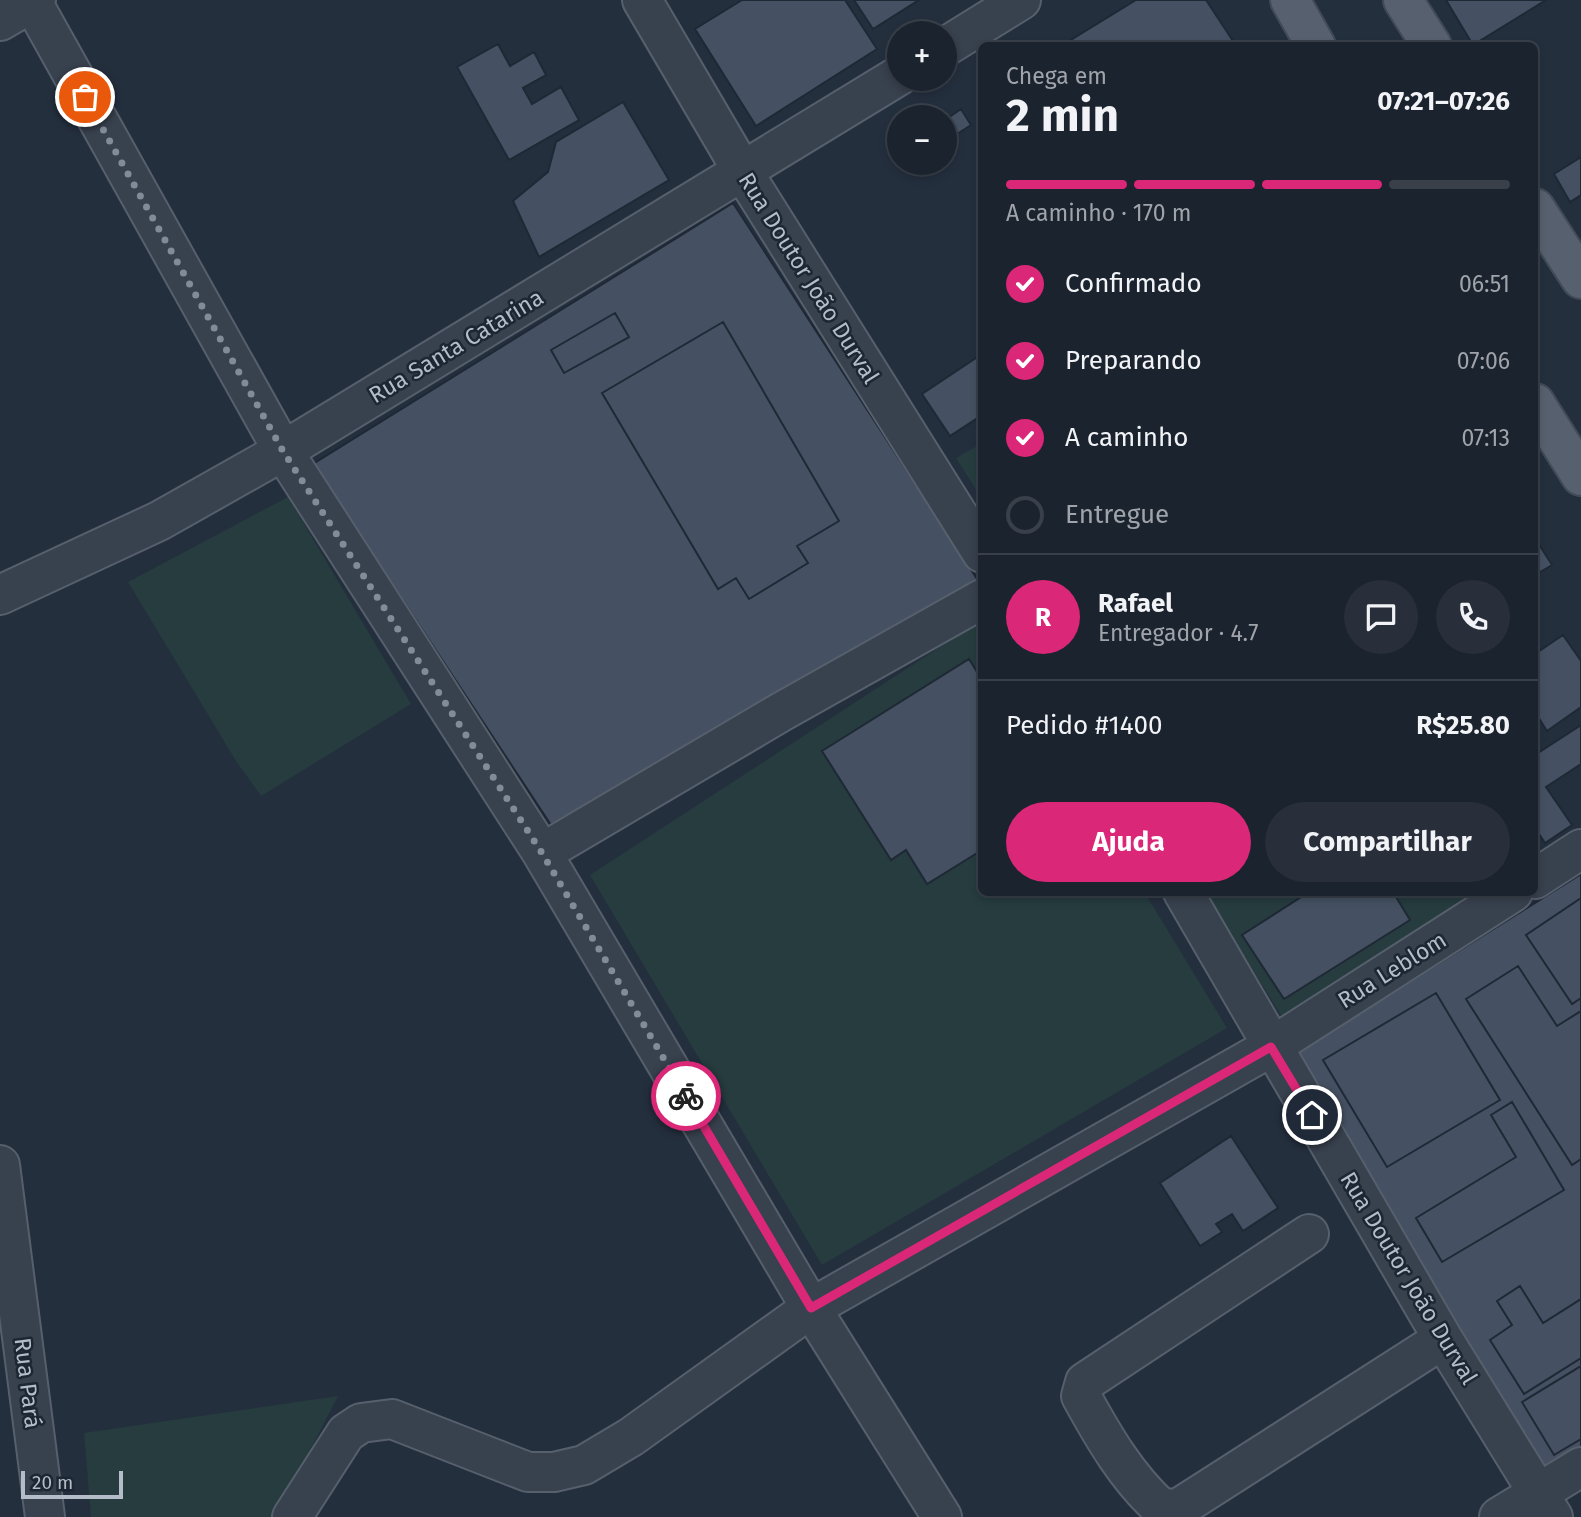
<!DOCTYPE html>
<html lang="pt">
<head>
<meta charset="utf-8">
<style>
  body { margin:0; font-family:"Fira Sans",sans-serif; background:#282f3a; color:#f1f3f6; height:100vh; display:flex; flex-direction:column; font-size:26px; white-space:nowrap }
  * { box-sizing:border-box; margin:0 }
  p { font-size:23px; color:#a0a4aa }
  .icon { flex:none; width:38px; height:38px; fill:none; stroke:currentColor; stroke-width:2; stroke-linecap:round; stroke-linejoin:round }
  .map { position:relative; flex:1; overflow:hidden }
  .drawer { position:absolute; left:978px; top:42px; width:560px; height:854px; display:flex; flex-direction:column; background:#1b232e; border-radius:10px; box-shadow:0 4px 10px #0003,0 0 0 2px #39404a }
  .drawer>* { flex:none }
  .fabs { position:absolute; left:887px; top:21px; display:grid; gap:14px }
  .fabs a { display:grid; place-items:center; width:70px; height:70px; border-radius:50%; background:#1b232e; box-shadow:0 4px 10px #0003,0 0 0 2px #39404a; font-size:35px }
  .scale { position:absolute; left:21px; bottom:18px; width:102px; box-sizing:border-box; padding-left:7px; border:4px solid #b4bcc9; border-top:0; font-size:19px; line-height:24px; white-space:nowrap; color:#b4bcc9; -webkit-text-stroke:5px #1d2633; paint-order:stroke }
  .pin { position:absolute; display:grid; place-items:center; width:60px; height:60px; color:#fff; margin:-30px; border:4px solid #fff; border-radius:50%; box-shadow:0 2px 7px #0007 }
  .courier { position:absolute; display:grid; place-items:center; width:70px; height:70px; margin:-35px; border:5px solid #db2777; border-radius:50%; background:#fff; color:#222; box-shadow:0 2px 9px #0007 }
  .summary em { font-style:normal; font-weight:700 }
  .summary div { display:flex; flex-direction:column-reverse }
  .summary { display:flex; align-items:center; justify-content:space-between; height:119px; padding:0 28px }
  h1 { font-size:46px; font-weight:700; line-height:52px }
  .bar { display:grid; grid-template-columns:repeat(4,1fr); gap:10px 7px; align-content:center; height:84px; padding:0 28px }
  .bar i { height:9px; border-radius:5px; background:#39404a }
  .bar .active { background:#db2777 }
  .bar p { grid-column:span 4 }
  .line { display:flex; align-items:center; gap:18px; padding:0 28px; border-top:2px solid #39404a }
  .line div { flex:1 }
  .round { display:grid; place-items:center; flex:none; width:74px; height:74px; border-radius:37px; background:#282f3a }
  ol { padding:0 28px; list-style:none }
  li { display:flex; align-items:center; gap:21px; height:77px }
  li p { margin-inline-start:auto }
  li .icon { padding:7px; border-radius:50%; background:#db2777; color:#fff; stroke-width:4 }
  li:last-child { color:#a0a4aa }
  li i { width:38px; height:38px; border:4px solid #39404a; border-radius:50% }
  .button { display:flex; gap:14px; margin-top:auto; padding:14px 28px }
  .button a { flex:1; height:80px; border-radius:42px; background:#db2777; color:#fff; font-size:28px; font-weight:700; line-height:80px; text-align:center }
  .button a+a { background:#282f3a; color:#f1f3f6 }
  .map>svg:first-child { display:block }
  .green { fill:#263c3f }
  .building { fill:#455162; stroke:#1f2835; stroke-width:2 }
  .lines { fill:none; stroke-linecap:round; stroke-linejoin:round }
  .minor-casing { stroke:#565f6c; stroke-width:42 }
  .major-casing { stroke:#414a57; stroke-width:42 }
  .minor { stroke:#38414e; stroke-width:38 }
  .major { stroke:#56606e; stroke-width:38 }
  .done { stroke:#828b98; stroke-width:7; stroke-dasharray:0 12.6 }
  .route { stroke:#db2777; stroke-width:9 }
  .labels { text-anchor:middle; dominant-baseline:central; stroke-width:5; stroke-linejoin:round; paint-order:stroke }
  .street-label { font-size:23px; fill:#b4bcc9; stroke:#1d2633 }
</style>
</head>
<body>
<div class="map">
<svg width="1581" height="1517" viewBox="0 0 1581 1517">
  <rect width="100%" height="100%" fill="#242f3e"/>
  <!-- green -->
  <path class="green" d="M982 443V499L956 458Z
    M288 497 411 704 261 796 236 761 128 582Z
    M980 621 982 892 1145 893 1227 1028 822 1265 590 875Z
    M1461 892 1465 899 1282 1017 1205 893Z
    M338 1396 276 1517H91L84 1433Z"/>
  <!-- building -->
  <path class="building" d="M742 0H845L877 49 756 126 695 29Z
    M854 0H919L873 29Z
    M1136 0H1206L1233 41 1226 46H1067L1066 43Z
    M1446 0H1546L1473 45Z
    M498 44 510 66 534 52 546 75 523 88 532 104 561 87 579 120 509 160 457 67Z
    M623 102 669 180 539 257 513 201 548 172 556 142Z
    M961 109 971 125 945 142V120Z
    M1581 157V195L1570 202 1554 174Z
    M733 203 979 582 551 825 313 464Z
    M615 313 629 337 564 373 551 350Z
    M723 322 839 521 797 546 808 563 749 599 736 578 718 589 602 393Z
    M982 354V415L950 436 922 394Z
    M1535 538 1552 565 1535 575Z
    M1563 635 1581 661V707L1547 731 1535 712V654Z
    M969 659 982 680V850L927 884 906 850 891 860 822 751Z
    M1581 725V764L1546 787 1572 825 1545 843 1535 828V755Z
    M1581 874V1457L1543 1481 1296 1053Z
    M1309 892H1393L1410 920 1284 999 1242 935Z
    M1581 898V998L1572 1004 1526 935Z
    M1518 966 1557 1026 1581 1011V1159L1572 1165 1466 999Z
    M1436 993 1500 1100 1387 1167 1323 1060Z
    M1512 1102 1564 1190 1442 1262 1416 1218 1516 1157 1491 1115Z
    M1231 1136 1278 1208 1243 1231 1232 1214 1216 1224 1222 1232 1200 1246 1160 1183Z
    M1520 1286 1543 1323 1581 1299V1358L1524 1394 1490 1340 1512 1325 1497 1301Z
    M1581 1366V1439L1554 1455 1522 1402Z"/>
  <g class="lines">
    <defs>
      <path id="minor" d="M31 0 283 451 542 853 811 1308 942 1517
        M642 0 743 172 982 553
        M0 21 36 0
        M945 47 1021 0
        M0 595 159 521 283 451 900 75
        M542 853 781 712 982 599
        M1535 879 1581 849
        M1183 892 1443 1339 1553 1517
        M0 1165 45 1517
        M1309 1234 1085 1382 1081 1396C1103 1436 1127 1478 1162 1509L1179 1508 1443 1339
        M292 1517 346 1433 361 1423 392 1419 528 1472H554L584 1465 631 1437 811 1308 1271 1047 1513 892
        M1499 1517 1581 1467"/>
      <path id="major" d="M1290 0 1316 46
        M1403 0 1432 46
        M1535 208 1581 279
        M1535 403 1581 476"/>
    </defs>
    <!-- minor casing -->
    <use href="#minor" class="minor-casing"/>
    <!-- major casing -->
    <use href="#major" class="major-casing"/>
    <!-- minor -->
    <use href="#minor" class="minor"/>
    <!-- major -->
    <use href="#major" class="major"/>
  </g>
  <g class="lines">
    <!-- done -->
    <path class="done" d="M85 97 283 451 542 853 686 1096"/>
    <!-- route -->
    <path class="route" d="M686 1096 811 1308 1271 1047 1312 1115"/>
  </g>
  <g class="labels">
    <!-- street labels -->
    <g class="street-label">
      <text transform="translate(809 278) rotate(58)">Rua Doutor João Durval</text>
      <text transform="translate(456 346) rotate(-31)">Rua Santa Catarina</text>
      <text transform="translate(1392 970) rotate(-32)">Rua Leblom</text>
      <text transform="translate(1409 1278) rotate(59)">Rua Doutor João Durval</text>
      <text transform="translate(28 1383) rotate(83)">Rua Pará</text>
    </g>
  </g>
</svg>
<div class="fabs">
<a>+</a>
<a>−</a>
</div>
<div class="scale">20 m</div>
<div class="pin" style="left:85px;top:97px;background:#ea580c"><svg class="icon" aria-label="bag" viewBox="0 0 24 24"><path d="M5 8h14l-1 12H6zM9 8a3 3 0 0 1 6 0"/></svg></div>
<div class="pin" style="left:1312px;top:1115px;background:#1f2937"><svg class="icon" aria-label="home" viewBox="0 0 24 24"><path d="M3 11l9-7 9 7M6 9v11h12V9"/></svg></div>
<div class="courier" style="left:686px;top:1096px"><svg class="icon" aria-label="bike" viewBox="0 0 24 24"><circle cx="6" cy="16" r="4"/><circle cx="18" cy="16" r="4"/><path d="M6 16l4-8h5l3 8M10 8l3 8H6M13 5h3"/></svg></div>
<section class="drawer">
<div class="summary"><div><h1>2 min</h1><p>Chega em</p></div><em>07:21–07:26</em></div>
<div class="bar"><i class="active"></i><i class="active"></i><i class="active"></i><i></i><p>A caminho · 170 m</p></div>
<ol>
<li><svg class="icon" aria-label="check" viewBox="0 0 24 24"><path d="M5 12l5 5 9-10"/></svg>Confirmado<p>06:51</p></li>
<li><svg class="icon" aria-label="check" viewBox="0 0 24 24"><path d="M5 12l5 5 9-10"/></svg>Preparando<p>07:06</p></li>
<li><svg class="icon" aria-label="check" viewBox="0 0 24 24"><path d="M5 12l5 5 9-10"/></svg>A caminho<p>07:13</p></li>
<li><i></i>Entregue</li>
</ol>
<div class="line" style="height:126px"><b class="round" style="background:#db2777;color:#fff">R</b><div><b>Rafael</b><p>Entregador · 4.7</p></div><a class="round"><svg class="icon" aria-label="chat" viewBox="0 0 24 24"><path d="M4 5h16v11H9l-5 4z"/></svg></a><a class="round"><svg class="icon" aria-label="phone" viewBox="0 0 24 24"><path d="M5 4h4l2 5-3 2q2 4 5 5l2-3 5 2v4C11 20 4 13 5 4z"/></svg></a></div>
<div class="line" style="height:91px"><div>Pedido #1400</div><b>R$25.80</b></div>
<div class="button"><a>Ajuda</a><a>Compartilhar</a></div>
</section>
</div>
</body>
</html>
